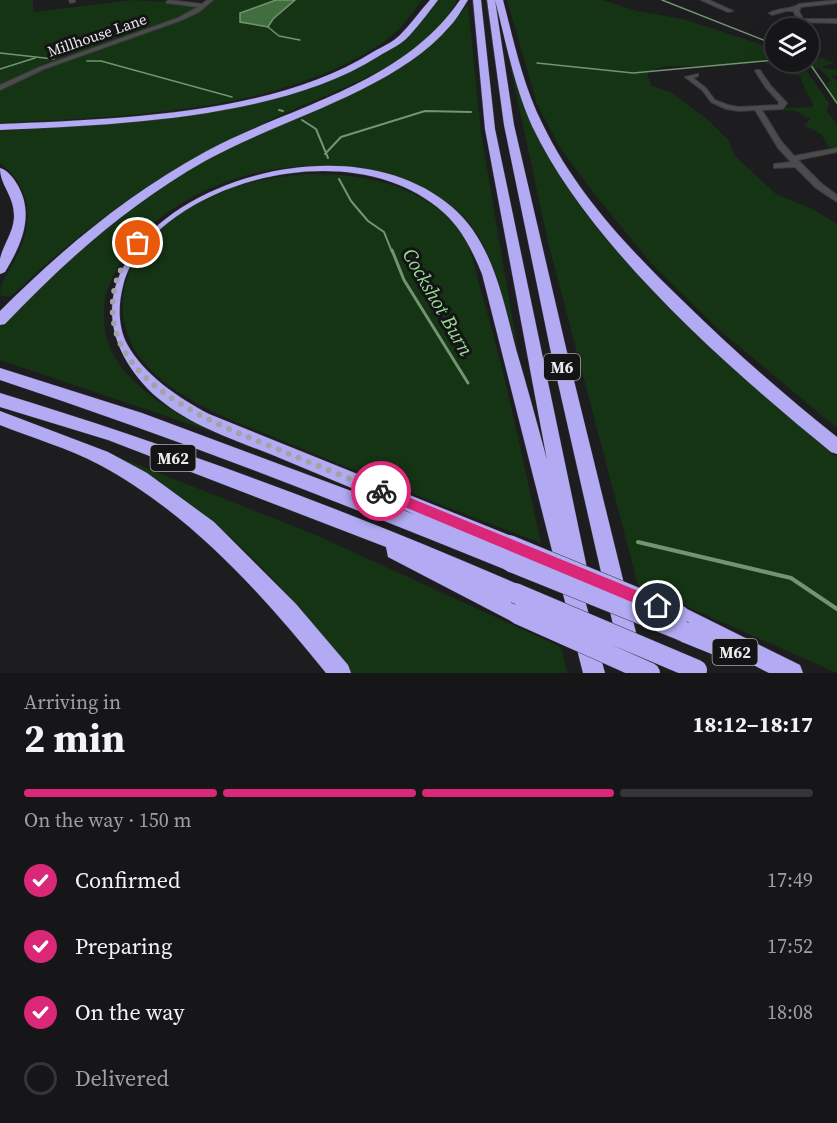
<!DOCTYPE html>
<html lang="en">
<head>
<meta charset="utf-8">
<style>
  body { margin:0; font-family:"Source Serif 4",serif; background:#232325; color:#f1f3f6; height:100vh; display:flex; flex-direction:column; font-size:22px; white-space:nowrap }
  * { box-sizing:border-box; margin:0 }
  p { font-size:20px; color:#9e9fa2 }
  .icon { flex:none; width:33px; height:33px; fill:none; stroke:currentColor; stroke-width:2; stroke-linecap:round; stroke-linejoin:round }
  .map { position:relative; height:673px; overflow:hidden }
  .panel { display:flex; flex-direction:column; background:#161618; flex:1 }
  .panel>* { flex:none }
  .fabs { position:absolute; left:765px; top:18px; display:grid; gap:12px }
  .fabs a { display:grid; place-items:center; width:54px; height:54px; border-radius:50%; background:#161618; box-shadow:0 6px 24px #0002,0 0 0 2px #353537; font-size:30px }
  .pin { position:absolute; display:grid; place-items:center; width:51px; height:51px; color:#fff; margin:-26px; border:3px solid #fff; border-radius:50%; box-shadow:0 2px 6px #0007 }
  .courier { position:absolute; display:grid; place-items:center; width:60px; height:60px; margin:-30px; border:4px solid #db2777; border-radius:50%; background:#fff; color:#222; box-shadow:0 2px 8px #0007 }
  .overview em { font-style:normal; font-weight:700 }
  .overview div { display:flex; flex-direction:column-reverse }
  .overview { display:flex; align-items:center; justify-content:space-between; height:102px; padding:0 24px }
  h1 { font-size:39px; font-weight:700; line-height:45px }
  .bar { display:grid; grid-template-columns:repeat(4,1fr); gap:9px 6px; align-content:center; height:72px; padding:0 24px }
  .bar i { height:8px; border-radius:4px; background:#353537 }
  .bar .on { background:#db2777 }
  .bar p { grid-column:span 4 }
  ol { padding:0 24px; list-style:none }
  li { display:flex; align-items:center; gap:18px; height:66px }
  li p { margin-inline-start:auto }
  li .icon { padding:6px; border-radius:50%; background:#db2777; color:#fff; stroke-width:4 }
  li:last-child { color:#9e9fa2 }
  li i { width:33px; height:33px; border:3px solid #353537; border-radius:50% }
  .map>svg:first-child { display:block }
  .green { fill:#153414 }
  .water { fill:#406e3e; stroke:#739472; stroke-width:1.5 }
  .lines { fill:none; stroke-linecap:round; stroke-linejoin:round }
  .stream-far3 { stroke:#739472; stroke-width:1.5 }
  .stream-far2 { stroke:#739472; stroke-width:2 }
  .stream-far1 { stroke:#739472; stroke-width:3 }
  .stream { stroke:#739472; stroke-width:4 }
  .minor-casing { stroke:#3a3a3b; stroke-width:2 }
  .highway-casing { stroke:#3a3a3b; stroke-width:1 }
  .minor { fill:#4b4b4d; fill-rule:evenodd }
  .highway { fill:#b2abf3; fill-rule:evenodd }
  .highway-bridge-casing { stroke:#3a3a3b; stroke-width:21; stroke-linecap:butt }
  .highway-bridge { stroke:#b2abf3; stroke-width:20 }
  .route { fill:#db2777 }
  .done { stroke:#a3a3a5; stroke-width:6; stroke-dasharray:0 10.8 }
  .labels { text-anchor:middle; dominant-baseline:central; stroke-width:6; stroke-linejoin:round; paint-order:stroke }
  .far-street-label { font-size:15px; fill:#ebebec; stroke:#141416 }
  .shield { fill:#141416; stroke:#aaaaac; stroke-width:1.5 }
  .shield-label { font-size:16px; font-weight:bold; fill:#ebebec }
  .water-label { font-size:20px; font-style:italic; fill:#9ade96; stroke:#141416 }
</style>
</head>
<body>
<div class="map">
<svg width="837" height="673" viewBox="0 0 837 673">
  <rect width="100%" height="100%" fill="#1d1d20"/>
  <!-- green -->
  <path class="green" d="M0 0H33V12L134 0 207 5 212 0H422C412 14 400 31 385 41 278 114 125 116 0 123V90L21 78 139 35 134 34C89 49 43 64 0 85Z
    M436 0H457C428 61 338 89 281 115 244 132 207 150 172 171 113 207 60 250 10 297L0 295C0 280 9 272 16 258 34 223 33 188 0 163V131L110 124 233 108 337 76 418 26Z
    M507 0H602L637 11 683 19 760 44 771 52V59L712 66H666L647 72 651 86 673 93 710 122 728 140 735 156 776 194 816 211 837 224V428L717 328 651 263 596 196 559 146 537 104Z
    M468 4 481 133 518 352C506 312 496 254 468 222 380 123 159 160 110 283 100 306 102 339 117 361 141 396 181 417 219 434L0 360V324L82 245 181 173 242 140 357 88 435 40 451 25Z
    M821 58 835 63 823 66V68L837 70V75L832 76 837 82V107L827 90 829 86 827 83 831 81 819 68 811 69 804 62Z
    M509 60 537 133 675 312 738 373 837 457V673L638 585 547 238Z
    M776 62H800L829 103 827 111 837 125V148L829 147 821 134 805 126 810 119 796 111 785 110 784 108 813 107V103L805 90 800 76 788 74 765 63Z
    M307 174C361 173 421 184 457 227 473 247 475 271 482 295 506 376 523 460 541 543 456 511 372 478 288 443 240 423 186 406 149 368 116 335 115 289 140 252 174 199 248 178 307 174Z
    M113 455 318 536 561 647 567 673H350C306 615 259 557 201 513 173 491 143 473 113 455Z"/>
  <!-- water -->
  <path class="water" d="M276 0H295L273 19 268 27 240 22V13Z"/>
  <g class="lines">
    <!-- stream-far3 -->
    <path class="stream-far3" d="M662 0 776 45
      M268 27 279 36 300 40
      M0 53 54 59
      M87 61H101L232 97
      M808 61 837 103
      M786 62 803 66
      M537 63 633 73 776 60
      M0 69 35 58"/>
    <!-- stream-far2 -->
    <path class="stream-far2" d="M279 110 283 111
      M302 120 316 129 328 158
      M325 154 341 137 425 111 471 112
      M339 179 351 201 368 221 384 232 392 252"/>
    <!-- stream-far1 -->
    <path class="stream-far1" d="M392 250 404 280 468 383"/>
    <!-- stream -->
    <path class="stream" d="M638 542 791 578 837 609"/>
    <defs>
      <path id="minor" d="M69 0H75V2L70 3Z
        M169 0 202 4 207 0H213L199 12 182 20 44 69 0 90V85L40 67 178 18 198 7 167 3 166 2Z
        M701 0H709L733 11 728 12Z
        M837 0V3L801 7 799 11 803 19H837V23L791 22 776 29 774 25 788 19 797 18 793 11H786L772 15 769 13C778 8 793 9 799 4Z
        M756 70H760L771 86 787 103 783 109 762 110 781 141 794 156 837 148V152L798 160 822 184 837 195V202L816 188 795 167 774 168V164L791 162 778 148 755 110 739 111 726 109 711 102 702 90 685 77 698 74V76L693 78 706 88 715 100 728 105 739 107 778 105 779 102 766 88 755 71Z"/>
      <path id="highway" d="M430 0H438C428 13 417 28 406 39 398 46 387 51 379 56 280 119 115 125 0 130V124C116 119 273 115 373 52 382 47 393 42 400 35 411 24 420 11 430 0Z
        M460 0H468C462 9 457 19 450 26 395 91 280 119 205 161 129 204 65 261 5 324L0 325V311C62 249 128 194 205 152 292 105 401 86 460 0Z
        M473 0H481L495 129 588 573 585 580 580 582 605 673H583L482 274C473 252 462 229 444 213 374 149 249 165 177 216 152 234 130 256 123 286 118 305 118 327 127 344 144 375 179 398 209 414L516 538 519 545 513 553 518 555 521 562 518 569 511 572C342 503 173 437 0 380V368L142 413 416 515C369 495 322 476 275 456 232 439 188 425 153 394 0 244 315 90 452 207 493 242 503 300 516 349 527 386 537 423 547 460L485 129Z
        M487 0H495L514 125 566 348 646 673H624L550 348 504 125Z
        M495 0H503C514 42 523 86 543 125 576 193 630 250 684 302 732 349 784 395 837 437V454L831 452C729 369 589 246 532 126 514 86 506 42 495 0Z
        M0 168C7 170 13 177 17 184 35 214 22 244 5 272L0 274C0 269 0 263 0 259 3 245 13 233 14 218 15 196 0 186 0 168Z
        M0 393C177 447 352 512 522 586L525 593 522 600 517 602 525 607 528 614 525 621 518 624 511 621 388 557 386 547 108 440 0 407Z
        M0 411 108 452 147 473 214 522 296 604 348 665 351 673H326C261 593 190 513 98 464 68 448 32 438 0 425Z
        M679 605 800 665 803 673H769L732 654 724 659 677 640 674 632 677 625 672 622 669 615 672 608Z"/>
    </defs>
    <!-- minor casing -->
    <use href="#minor" class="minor-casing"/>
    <!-- highway casing -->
    <use href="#highway" class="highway-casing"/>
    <!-- minor -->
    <use href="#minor" class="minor"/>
    <!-- highway -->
    <use href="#highway" class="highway"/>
    <defs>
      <path id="highway-bridge" d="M509 545 679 615
        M511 562 685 632
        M515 593 697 670
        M518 614 650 673"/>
    </defs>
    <!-- highway-bridge casing -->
    <use href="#highway-bridge" class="highway-bridge-casing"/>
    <!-- highway-bridge -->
    <use href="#highway-bridge" class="highway-bridge"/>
  </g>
  <!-- route -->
  <path class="route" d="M381 486 663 601 665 606 663 611 658 613 376 495 375 491Z"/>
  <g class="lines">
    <!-- done -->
    <path class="done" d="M138 243C130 255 120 268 116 283 92 375 203 419 270 446 307 461 344 477 381 491"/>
  </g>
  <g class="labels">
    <!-- far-street labels -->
    <g class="far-street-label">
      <text transform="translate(97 35) rotate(-19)">Millhouse Lane</text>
    </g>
    <!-- shield labels -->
    <g class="shield">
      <rect x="544" y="354" width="36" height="26" rx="4.5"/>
      <rect x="150.5" y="445" width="45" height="26" rx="4.5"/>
      <rect x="712.5" y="639" width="45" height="26" rx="4.5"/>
    </g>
    <g class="shield-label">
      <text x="562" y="367">M6</text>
      <text x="173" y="458">M62</text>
      <text x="735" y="652">M62</text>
    </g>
    <!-- water labels -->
    <g class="water-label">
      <text transform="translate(438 302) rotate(60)">Cockshot Burn</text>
    </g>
  </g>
</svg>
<div class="fabs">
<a><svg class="icon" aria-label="layers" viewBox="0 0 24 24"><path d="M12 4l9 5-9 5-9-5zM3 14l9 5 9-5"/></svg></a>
</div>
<div class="pin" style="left:138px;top:243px;background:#ea580c"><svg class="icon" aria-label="bag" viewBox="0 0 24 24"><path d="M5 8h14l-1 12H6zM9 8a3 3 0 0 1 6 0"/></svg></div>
<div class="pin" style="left:658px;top:606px;background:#1f2937"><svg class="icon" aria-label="home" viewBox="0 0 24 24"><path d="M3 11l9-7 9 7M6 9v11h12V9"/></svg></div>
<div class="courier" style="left:381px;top:491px"><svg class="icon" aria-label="bike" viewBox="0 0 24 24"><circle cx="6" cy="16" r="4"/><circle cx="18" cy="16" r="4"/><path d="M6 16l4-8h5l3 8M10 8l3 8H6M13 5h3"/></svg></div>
</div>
<section class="panel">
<div class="overview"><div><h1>2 min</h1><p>Arriving in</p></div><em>18:12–18:17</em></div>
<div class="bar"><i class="on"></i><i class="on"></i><i class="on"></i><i></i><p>On the way · 150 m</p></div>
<ol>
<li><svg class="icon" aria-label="check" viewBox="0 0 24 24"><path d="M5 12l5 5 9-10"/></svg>Confirmed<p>17:49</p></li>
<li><svg class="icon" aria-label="check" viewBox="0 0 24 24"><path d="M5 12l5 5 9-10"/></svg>Preparing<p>17:52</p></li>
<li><svg class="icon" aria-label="check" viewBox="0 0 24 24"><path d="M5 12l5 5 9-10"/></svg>On the way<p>18:08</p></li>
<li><i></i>Delivered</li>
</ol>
</section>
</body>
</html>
